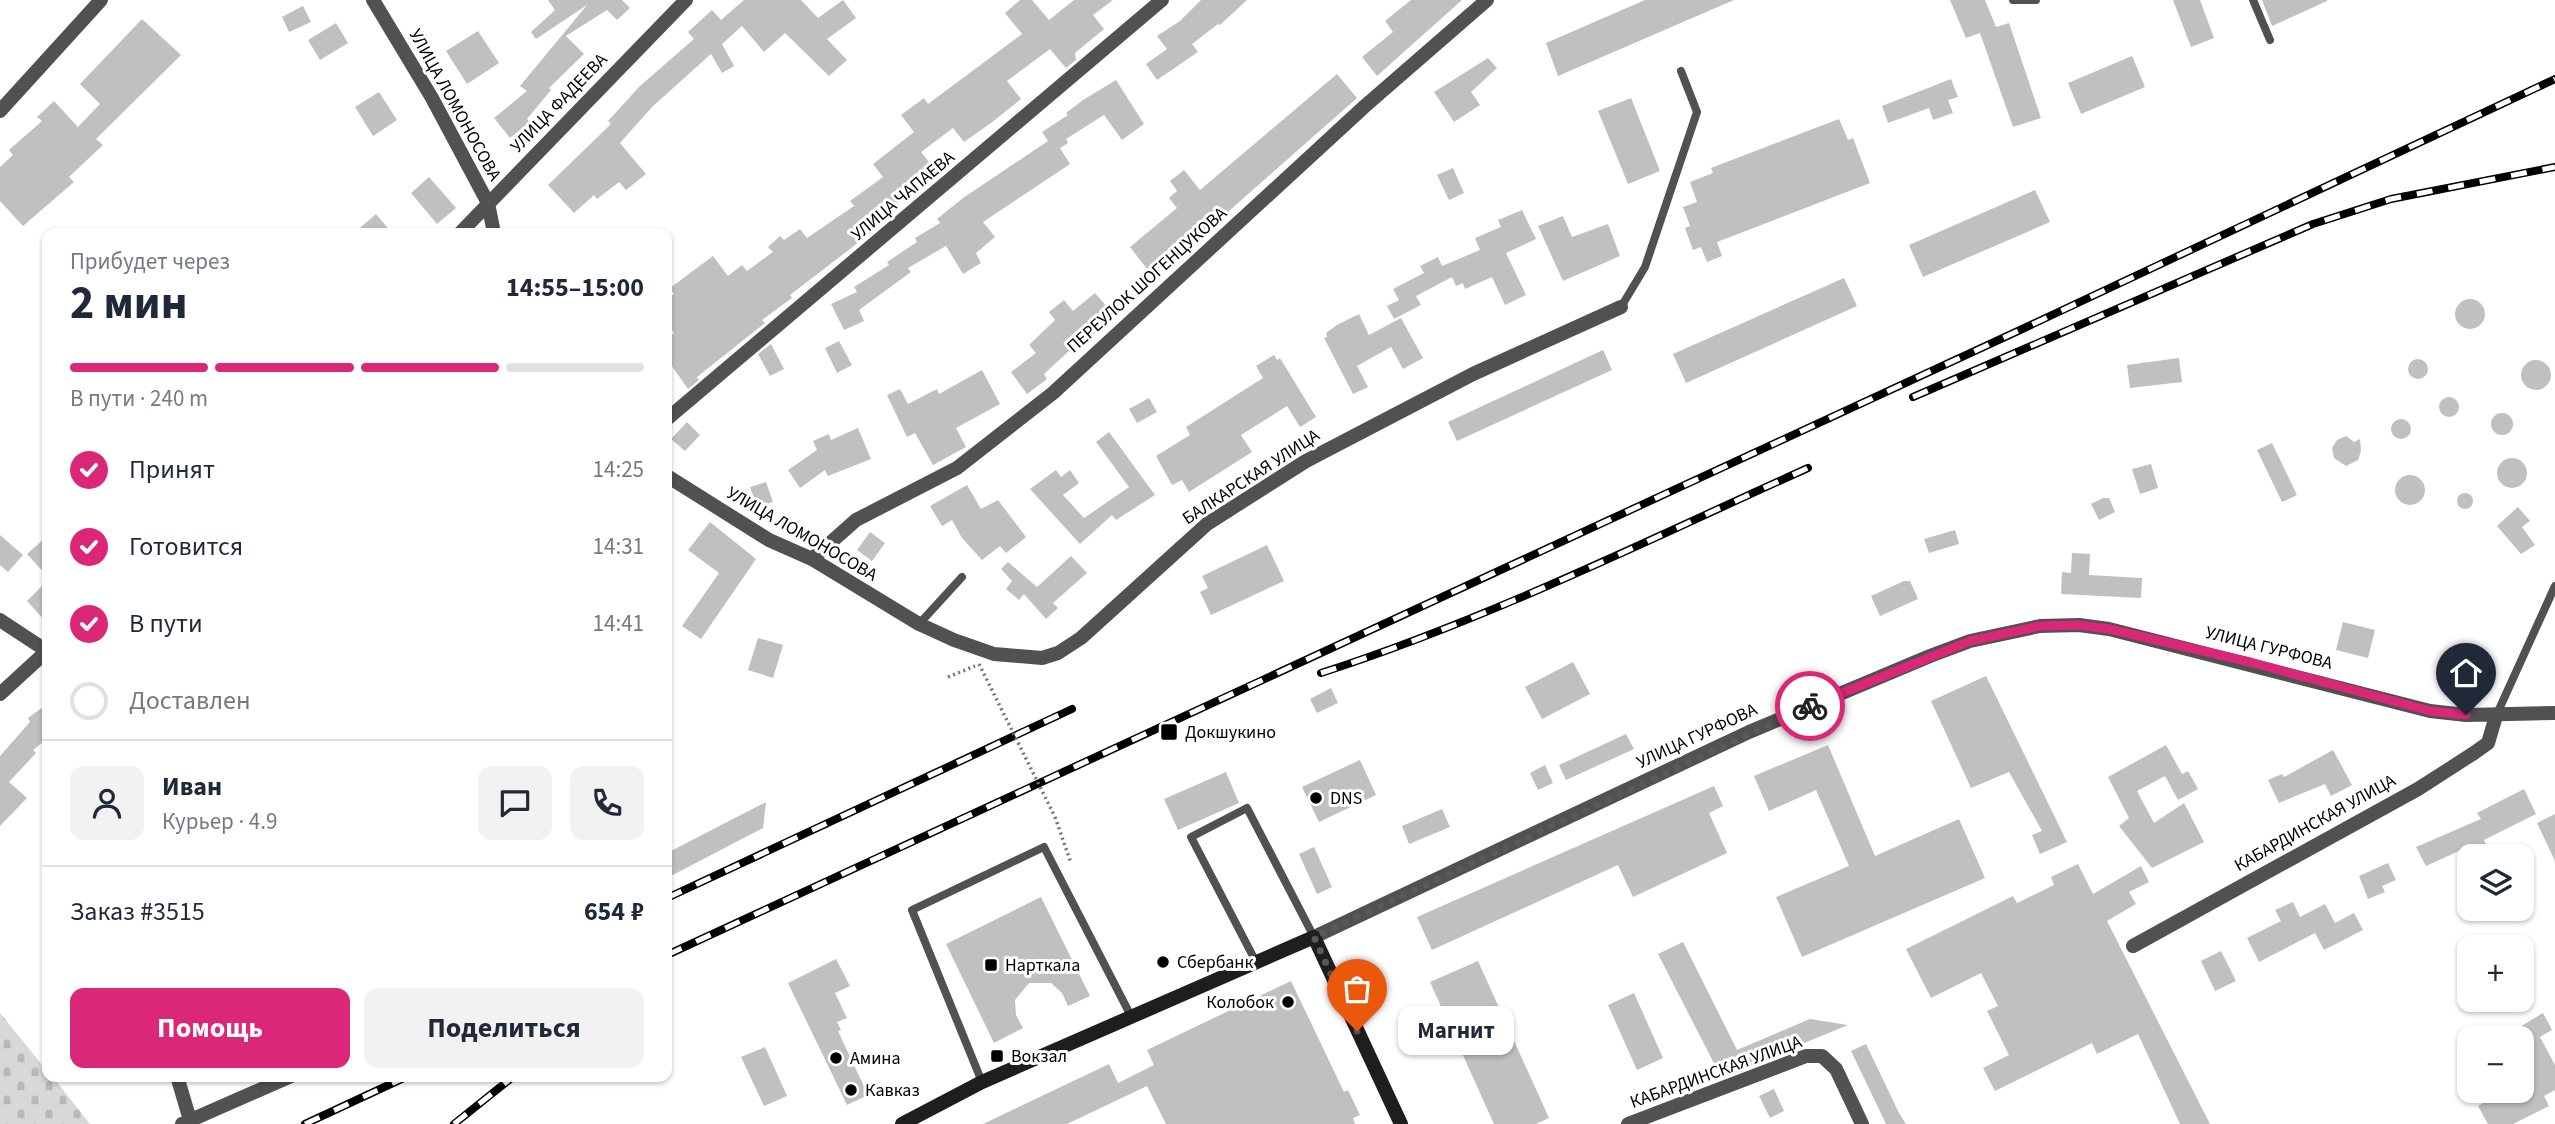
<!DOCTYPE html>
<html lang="ru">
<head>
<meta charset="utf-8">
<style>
  body { margin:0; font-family:"Source Sans 3",sans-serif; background:#f2f2f3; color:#1f2937; height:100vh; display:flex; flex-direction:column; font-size:26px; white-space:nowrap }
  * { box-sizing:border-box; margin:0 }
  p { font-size:23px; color:#747a83 }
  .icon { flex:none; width:38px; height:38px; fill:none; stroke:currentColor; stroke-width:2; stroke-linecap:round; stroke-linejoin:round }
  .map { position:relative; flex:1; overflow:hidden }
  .details { position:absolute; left:42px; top:228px; width:630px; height:854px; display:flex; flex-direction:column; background:#fff; border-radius:14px; box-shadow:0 2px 5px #0004 }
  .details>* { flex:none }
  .tools { position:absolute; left:2457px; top:844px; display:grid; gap:14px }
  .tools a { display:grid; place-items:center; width:77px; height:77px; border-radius:14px; background:#fff; box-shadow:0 2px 5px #0004; font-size:35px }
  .pin { position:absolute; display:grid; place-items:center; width:60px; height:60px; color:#fff; margin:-72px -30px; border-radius:50% 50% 50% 0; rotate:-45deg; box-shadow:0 0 7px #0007 }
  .pin .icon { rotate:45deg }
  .courier { position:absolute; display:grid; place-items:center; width:70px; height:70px; margin:-35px; border:5px solid #db2777; border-radius:50%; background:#fff; color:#222; box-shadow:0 2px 9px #0007 }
  .bubble { position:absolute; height:49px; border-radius:14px; background:#fff; box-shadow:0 2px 5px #0004; font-size:23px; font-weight:700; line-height:49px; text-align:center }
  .headline em { font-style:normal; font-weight:700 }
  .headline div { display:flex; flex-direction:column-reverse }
  .headline { display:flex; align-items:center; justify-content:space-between; height:119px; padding:0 28px }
  h1 { font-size:46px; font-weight:700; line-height:52px }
  .bar { display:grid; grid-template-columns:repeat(4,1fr); gap:10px 7px; align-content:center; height:84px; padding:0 28px }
  .bar i { height:9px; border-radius:5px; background:#e0e1e3 }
  .bar .selected { background:#db2777 }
  .bar p { grid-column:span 4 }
  .line { display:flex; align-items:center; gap:18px; padding:0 28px; border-top:2px solid #e0e1e3 }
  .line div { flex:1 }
  .round { display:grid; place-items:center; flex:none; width:74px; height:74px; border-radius:14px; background:#f2f2f3 }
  ol { padding:0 28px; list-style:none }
  li { display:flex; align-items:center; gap:21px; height:77px }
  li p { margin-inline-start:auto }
  li .icon { padding:7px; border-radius:50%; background:#db2777; color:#fff; stroke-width:4 }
  li:last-child { color:#747a83 }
  li i { width:38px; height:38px; border:4px solid #e0e1e3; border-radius:50% }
  .button { display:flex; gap:14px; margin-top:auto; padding:14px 28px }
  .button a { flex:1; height:80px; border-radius:14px; background:#db2777; color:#fff; font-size:28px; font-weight:700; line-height:80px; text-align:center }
  .button a+a { background:#f2f2f3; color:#1f2937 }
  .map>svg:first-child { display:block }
  .cemetery { fill:url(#cemetery-stones) }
  .building { fill:#c0c0c0 }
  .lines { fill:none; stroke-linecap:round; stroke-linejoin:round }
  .path { stroke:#737373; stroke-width:3.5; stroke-dasharray:2 3.5; stroke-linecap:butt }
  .lane { stroke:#515151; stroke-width:8 }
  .street { stroke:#515151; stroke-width:14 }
  .secondary { stroke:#1e1e1e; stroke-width:14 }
  .rail-casing { stroke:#000; stroke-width:8 }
  .rail { stroke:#fff; stroke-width:5; stroke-dasharray:16; stroke-linecap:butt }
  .path-bridge { stroke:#737373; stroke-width:3.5; stroke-dasharray:2 3.5; stroke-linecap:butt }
  .done { stroke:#595959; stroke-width:7; stroke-dasharray:0 12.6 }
  .route { stroke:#db2777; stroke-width:9 }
  .poi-dot { fill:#000; stroke:#fff; stroke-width:2.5 }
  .labels { text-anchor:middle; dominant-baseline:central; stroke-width:6; stroke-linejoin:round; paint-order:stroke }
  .street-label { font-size:18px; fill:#000; stroke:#fff }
  .poi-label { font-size:18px; fill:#000; stroke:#fff; text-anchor:start }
</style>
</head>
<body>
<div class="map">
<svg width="2555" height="1124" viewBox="0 0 2555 1124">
  <defs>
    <pattern id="cemetery-stones" width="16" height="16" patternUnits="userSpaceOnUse" patternTransform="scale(1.75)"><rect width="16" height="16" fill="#d8d8d8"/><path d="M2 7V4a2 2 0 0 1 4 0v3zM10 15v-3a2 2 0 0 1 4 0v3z" fill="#b8b8b8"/></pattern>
  </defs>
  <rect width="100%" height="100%" fill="#fff"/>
  <!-- cemetery -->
  <path class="cemetery" d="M0 1013 47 1071V1076H52L90 1124H0Z"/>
  <!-- building -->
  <path class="building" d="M548 0H622L630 8 617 20 607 10 566 36 584 54 549 88 551 90 527 119 530 122 510 138 494 118 527 91 520 86 587 5 536 39 531 32 555 10Z
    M744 0H801L818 18 843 0 856 18 827 39 847 60 829 76 785 33 764 52 742 26 722 44 734 66 722 73 711 54 652 107 620 143 646 174 626 190 619 182 597 199 594 195 574 213 548 185 611 124 608 121 640 86 694 39 688 32 712 10 721 20Z
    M1020 0H1032L1049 20 1074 0H1113L1093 15 1104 29 1075 53 1076 60 1066 68 1050 49 1007 81 1021 99 991 123 964 142 953 128 921 152 937 172 881 216 884 220 857 239 859 242 790 295 792 298 762 320 765 323 697 377 699 380 688 389 667 359V338L674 333 667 324V299L674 294 670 288 713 256 728 276 742 265 747 271 773 252 768 247 780 236 784 240 800 229 807 238 854 206 850 201 883 177 873 164 914 132 901 115 924 98 928 104 1022 34 1005 13Z
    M1201 0H1247L1220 25 1218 24 1192 44 1198 52 1157 80 1146 64 1167 49 1157 36 1180 21Z
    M1411 0H1462L1377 76 1362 57 1393 32 1385 21Z
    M1645 0H1734L1558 76 1546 43Z
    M1950 0H1985L1996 27 2009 23 2041 118 2013 127 1980 33 1966 38Z
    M2173 0H2200L2214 38 2191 47Z
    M2262 0H2327V1L2272 26Z
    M303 6 311 22 289 32 282 17Z
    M142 19 181 55 96 139 103 145 69 177 74 182 23 226 0 201V167L13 155 9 150 42 121 37 117 54 101 78 127 100 104 80 84Z
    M336 23 348 43 320 60 308 40Z
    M478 31 499 63 467 84 446 51Z
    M2132 56 2145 87 2081 114 2068 83Z
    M1488 58 1497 68 1471 92 1480 105 1454 122 1434 92Z
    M1337 74 1357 98 1212 226 1151 274 1130 247 1177 208 1169 198 1177 191 1170 181 1184 170 1200 190Z
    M1951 79 1958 97 1948 100 1953 113 1933 120 1929 108 1888 123 1882 106Z
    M1116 80 1144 124 1122 140 1104 115 1066 139 1068 143 1060 148 1070 164 983 222 995 237 976 253 981 263 963 274 946 246 908 268 911 272 859 310 864 321 844 330 831 304 857 292 854 287 889 265 887 262 917 242 915 238 940 223 937 219 963 198 1048 141 1042 132 1068 115 1066 113 1083 100Z
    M379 92 397 120 373 136 355 107Z
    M1631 98 1660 171 1628 184 1598 111Z
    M1839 119 1848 140 1853 138 1870 183 1717 242 1722 256 1707 262 1701 247 1693 250 1685 228 1690 226 1683 207 1697 202 1690 182 1713 173 1711 168Z
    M1453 168 1464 193 1449 200 1437 175Z
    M429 177 456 208 437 224 411 193Z
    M2035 190 2050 222 1923 277 1909 245Z
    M1522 210 1536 239 1506 253 1526 295 1505 305 1492 277 1465 289 1463 283 1456 286 1452 277 1416 296 1421 305 1394 319 1387 306 1399 300 1393 289 1424 273 1420 266 1438 257 1442 266 1480 250 1475 238 1501 227 1498 220Z
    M376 214 392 233H354Z
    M1563 216 1572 237 1608 224 1620 256 1563 281 1538 226Z
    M1844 278 1857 306 1686 383 1673 354Z
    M1095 293 1115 316 1071 353 1069 351 1044 374 1047 379 1027 394 1011 372 1036 353 1029 345 1055 320 1049 312 1064 300 1073 311Z
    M2455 314a15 15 0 1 1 30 0a15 15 0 1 1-30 0Z
    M1359 314 1369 335 1401 318 1423 358 1403 369 1391 347 1357 366 1368 387 1353 394 1324 338 1327 337 1326 333 1337 325Z
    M839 341 852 365 837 373 825 348Z
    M771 344 784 369 770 376 758 354Z
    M1603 350 1612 370 1457 441 1448 422Z
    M1274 355 1277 360 1280 358 1316 417 1300 427 1287 406 1241 435 1252 452 1189 492 1182 480 1172 485 1156 456 1190 435 1186 427 1263 378 1256 366Z
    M2179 358 2182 382 2130 388 2127 365Z
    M2408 369a10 10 0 1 1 20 0a10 10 0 1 1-20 0Z
    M2521 375a15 15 0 1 1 30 0a15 15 0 1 1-30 0Z
    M982 370 1000 404 956 428 966 447 933 465 915 433 907 437 887 395 900 389 908 404 937 389 939 394Z
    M2439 407a10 10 0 1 1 20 0a10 10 0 1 1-20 0Z
    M1149 398 1157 412 1137 423 1129 409Z
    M2491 424a11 11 0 1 1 22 0a11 11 0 1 1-22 0Z
    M2391 429a10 10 0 1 1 20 0a10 10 0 1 1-20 0Z
    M687 422 700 435 685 451 671 439Z
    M858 428 871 459 828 476 825 470 800 488 788 470 817 450 813 441 829 434 831 440Z
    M1109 432 1155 495 1116 520 1112 515 1080 544 1030 489 1056 470 1061 477 1070 470 1079 483 1063 495 1084 518 1129 487 1096 442Z
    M2346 436 2354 442 2360 439 2361 451 2358 460 2346 466 2334 458 2332 448 2337 440Z
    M2272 443 2297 495 2282 502 2257 450Z
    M2497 473a15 15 0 1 1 30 0a15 15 0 1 1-30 0Z
    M2151 464 2158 488 2140 494 2132 469Z
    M2395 490a15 15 0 1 1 30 0a15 15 0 1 1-30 0Z
    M766 482 773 502 757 507 750 487Z
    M967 485 981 509 998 500 1026 537 1006 553 1000 546 982 560 962 538 952 520 942 526 930 506Z
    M2457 501a8 8 0 1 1 16 0a8 8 0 1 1-16 0Z
    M2103 498H2109L2115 512 2099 520 2091 504Z
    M2518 507 2530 521 2522 527 2535 545 2521 554 2497 526Z
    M710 522 756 559 701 639 682 626 719 573 688 550Z
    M1955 530 1959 544 1929 553 1924 539Z
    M870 532 885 543 872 561 857 550Z
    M0 535 23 555 8 572 0 565Z
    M47 536V576L27 554Z
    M1267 545 1284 581 1211 615 1200 592 1208 588 1202 576Z
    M2072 553 2090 554 2089 575 2142 578 2141 598 2061 594 2062 572 2071 573Z
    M1071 556 1087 573 1053 603 1058 608 1046 619 1024 594 1019 600 1006 589 1012 581 1001 569 1008 562 1037 587Z
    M47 581V623L27 601Z
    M1904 581H1910L1918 599 1880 616 1871 596Z
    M2343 622 2375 630 2368 658 2336 650Z
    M758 638 783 645 773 678 748 670Z
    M2460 651 2468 669 2450 676 2443 658Z
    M1573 662 1590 694 1542 719 1525 687Z
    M1986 676 2067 842 2040 854 2032 835 2042 831 2009 772 1971 788 1931 701Z
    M1331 688 1338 703 1317 713 1310 699Z
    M47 704V739L33 750 36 753 9 782 27 798 0 826V756L30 722 28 718Z
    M1626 734 1634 749 1566 780 1559 765Z
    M1828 745 1875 856 1959 819 1985 878 1802 957 1776 897 1849 866 1816 790 1769 811 1754 776Z
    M2166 745 2182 774 2188 771 2198 789 2178 800 2165 776 2137 791 2154 823 2184 803 2204 842 2152 868 2119 826 2129 818 2108 777Z
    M2333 750 2352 785 2331 796 2325 784 2279 803 2268 780 2282 774 2284 777Z
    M1360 760 1376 795 1319 822 1302 787Z
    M1545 765 1553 783 1538 790 1530 773Z
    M1226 772 1239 803 1178 830 1164 799Z
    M1714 786 1723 806 1709 813 1727 853 1633 897 1618 865 1432 950 1417 917Z
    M2524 789 2536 814 2484 840 2491 856H2475L2470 846 2426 866 2416 847 2481 819 2477 813Z
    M766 802 763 828 667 878V853Z
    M1442 809 1450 827 1409 844 1402 826Z
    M2555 814V861L2537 823Z
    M1314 847 1332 887 1317 894 1299 854Z
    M2388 863 2396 880 2382 886 2385 892 2368 899 2359 876Z
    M2078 864 2093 894 2141 866 2149 882 2129 892 2136 904 2107 921 2210 1124H2180L2138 1034 2097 1054 2092 1043 1995 1091 1983 1068 2009 1055 1987 1011 1998 1006 1981 973 1931 998 1906 949 2013 896 2017 903 2054 885 2051 877Z
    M1041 897 1090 996 1068 1006 1062 993 1051 983H1029L1015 1000 1016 1015 1023 1028 994 1043 946 944Z
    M2293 902 2300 917 2325 904 2335 923 2354 913 2363 930 2324 950 2315 933 2259 962 2247 938 2281 921 2275 910Z
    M1683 942 1737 1050 1810 1019 1848 1025 1721 1077 1658 954Z
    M2221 951 2236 981 2215 991 2201 961Z
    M836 959 850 986 835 993 847 1018 837 1022 841 1030 838 1031 868 1095 847 1105 788 983Z
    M1478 961 1549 1118 1536 1124H1494L1430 982Z
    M1291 981 1344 1092 1348 1090 1360 1115 1353 1118 1355 1124H1166L1147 1086 1067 1124H983L1109 1064 1118 1083 1154 1065 1147 1050Z
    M1634 993 1663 1058 1637 1070 1608 1005Z
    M2543 1013 2552 1030 2540 1037 2555 1065V1090L2544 1096 2549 1106 2513 1124H2488L2478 1106 2505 1090H2522V1038H2501Z
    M1866 1044 1899 1113 1906 1124H1886L1851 1051Z
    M765 1047 787 1096 764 1106 741 1057Z
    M1774 1089 1784 1111 1770 1118 1759 1096Z"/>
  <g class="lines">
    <!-- path -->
    <path class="path" d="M948 677 975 666
      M1055 817 1071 863"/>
    <!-- lane -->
    <path class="lane" d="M2013 0H2036
      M2253 0 2270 40
      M1621 307 1645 267 1697 112 1681 71
      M919 624 962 577
      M2496 716 2555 586
      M1256 962 1191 837 1247 808 1314 937
      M982 1082 912 910 1044 847 1132 1018"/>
    <!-- street -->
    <path class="street" d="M373 0 432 98 488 203 494 233
      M0 111 101 0
      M460 233 686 0
      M667 419 1162 0
      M667 476 769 540 812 559 919 624 954 640 994 654 1042 658 1058 653 1081 638 1207 524 1306 461 1473 374 1621 307
      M812 559 856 520 957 468 1053 393 1365 106 1487 0
      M0 620 47 651
      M0 694 47 651
      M1314 937 1749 732 1930 656 1970 641 2040 626 2079 625 2109 629 2430 711 2466 715 2555 713
      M2133 946 2418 789 2474 753 2488 743 2496 716
      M177 1076 190 1120
      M182 1124 291 1076
      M1628 1124 1806 1056H1822L1836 1069 1862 1124"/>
    <!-- secondary -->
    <path class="secondary" d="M902 1124 982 1082 1314 937 1401 1124"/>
    <defs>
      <path id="rail" d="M1913 397 2313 224 2391 199 2555 167
        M1321 673C1489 619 1648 540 1808 468
        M667 898 1072 709
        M667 955 2018 331 2555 79
        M305 1124 408 1076
        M454 1124 514 1076"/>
    </defs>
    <!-- rail casing -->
    <use href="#rail" class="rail-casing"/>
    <!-- rail -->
    <use href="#rail" class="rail"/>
    <!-- path-bridge -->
    <path class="path-bridge" d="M979 664 1055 817"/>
  </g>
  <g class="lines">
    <!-- done -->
    <path class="done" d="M1357 1031 1314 937 1810 706"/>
    <!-- route -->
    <path class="route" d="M1810 706 1970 641 2040 626 2079 625 2109 629 2250 662 2430 711 2466 715"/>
  </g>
  <!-- markers -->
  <g class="poi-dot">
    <rect x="1160" y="723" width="18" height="18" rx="3.5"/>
    <circle cx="1316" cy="798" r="7"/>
    <circle cx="1163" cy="962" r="7"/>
    <rect x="984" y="958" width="14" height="14" rx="3.5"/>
    <circle cx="1288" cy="1002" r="7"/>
    <rect x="990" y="1049" width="14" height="14" rx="3.5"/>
    <circle cx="836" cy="1058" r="7"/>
    <circle cx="851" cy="1090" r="7"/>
  </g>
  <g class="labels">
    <!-- street labels -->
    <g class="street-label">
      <text transform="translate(559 103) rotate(-46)">УЛИЦА ФАДЕЕВА</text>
      <text transform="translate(455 105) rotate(61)">УЛИЦА ЛОМОНОСОВА</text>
      <text transform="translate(903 196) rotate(-40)">УЛИЦА ЧАПАЕВА</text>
      <text transform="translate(1147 280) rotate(-42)">ПЕРЕУЛОК ШОГЕНЦУКОВА</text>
      <text transform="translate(1251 477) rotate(-33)">БАЛКАРСКАЯ УЛИЦА</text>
      <text transform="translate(802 534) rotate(30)">УЛИЦА ЛОМОНОСОВА</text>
      <text transform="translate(2269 648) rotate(14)">УЛИЦА ГУРФОВА</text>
      <text transform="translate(1697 736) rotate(-25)">УЛИЦА ГУРФОВА</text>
      <text transform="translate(2315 823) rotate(-29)">КАБАРДИНСКАЯ УЛИЦА</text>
      <text transform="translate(1716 1072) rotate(-20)">КАБАРДИНСКАЯ УЛИЦА</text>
    </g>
    <!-- poi labels -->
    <g class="poi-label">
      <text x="1185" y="732">Докшукино</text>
      <text x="1330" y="798">DNS</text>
      <text x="1177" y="962">Сбербанк</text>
      <text x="1005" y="965">Нарткала</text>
      <text x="1274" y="1002" text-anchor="end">Колобок</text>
      <text x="1011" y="1056">Вокзал</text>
      <text x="850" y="1058">Амина</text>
      <text x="865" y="1090">Кавказ</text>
    </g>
  </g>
</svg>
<div class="tools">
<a><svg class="icon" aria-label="layers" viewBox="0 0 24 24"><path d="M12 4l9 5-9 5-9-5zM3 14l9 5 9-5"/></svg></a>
<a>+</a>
<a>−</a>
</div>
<div class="pin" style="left:1357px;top:1031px;background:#ea580c"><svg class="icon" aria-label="bag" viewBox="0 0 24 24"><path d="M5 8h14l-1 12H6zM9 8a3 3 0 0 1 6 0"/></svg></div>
<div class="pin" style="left:2466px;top:715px;background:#1f2937"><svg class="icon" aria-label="home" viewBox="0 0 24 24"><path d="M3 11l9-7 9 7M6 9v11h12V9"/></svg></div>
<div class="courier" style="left:1810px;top:706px"><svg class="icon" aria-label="bike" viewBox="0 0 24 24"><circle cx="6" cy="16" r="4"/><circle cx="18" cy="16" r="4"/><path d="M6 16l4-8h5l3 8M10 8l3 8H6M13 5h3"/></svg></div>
<div class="bubble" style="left:1398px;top:1006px;width:116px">Магнит</div>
<section class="details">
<div class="headline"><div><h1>2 мин</h1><p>Прибудет через</p></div><em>14:55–15:00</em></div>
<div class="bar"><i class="selected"></i><i class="selected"></i><i class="selected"></i><i></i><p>В пути · 240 m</p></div>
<ol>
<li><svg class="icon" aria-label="check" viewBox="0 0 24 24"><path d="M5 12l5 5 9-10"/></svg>Принят<p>14:25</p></li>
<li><svg class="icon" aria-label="check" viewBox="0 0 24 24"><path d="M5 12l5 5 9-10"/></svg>Готовится<p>14:31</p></li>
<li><svg class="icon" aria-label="check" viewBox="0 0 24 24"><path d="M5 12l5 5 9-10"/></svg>В пути<p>14:41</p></li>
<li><i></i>Доставлен</li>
</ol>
<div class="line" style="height:126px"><a class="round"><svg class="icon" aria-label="person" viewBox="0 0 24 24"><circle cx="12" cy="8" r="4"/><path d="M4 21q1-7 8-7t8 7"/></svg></a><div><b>Иван</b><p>Курьер · 4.9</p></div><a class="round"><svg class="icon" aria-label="chat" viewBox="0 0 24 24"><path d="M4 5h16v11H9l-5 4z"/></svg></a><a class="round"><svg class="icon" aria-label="phone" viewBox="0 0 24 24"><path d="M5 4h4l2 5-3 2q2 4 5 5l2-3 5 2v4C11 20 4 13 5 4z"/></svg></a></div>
<div class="line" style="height:91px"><div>Заказ #3515</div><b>654 ₽</b></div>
<div class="button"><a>Помощь</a><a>Поделиться</a></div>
</section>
</div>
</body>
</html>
